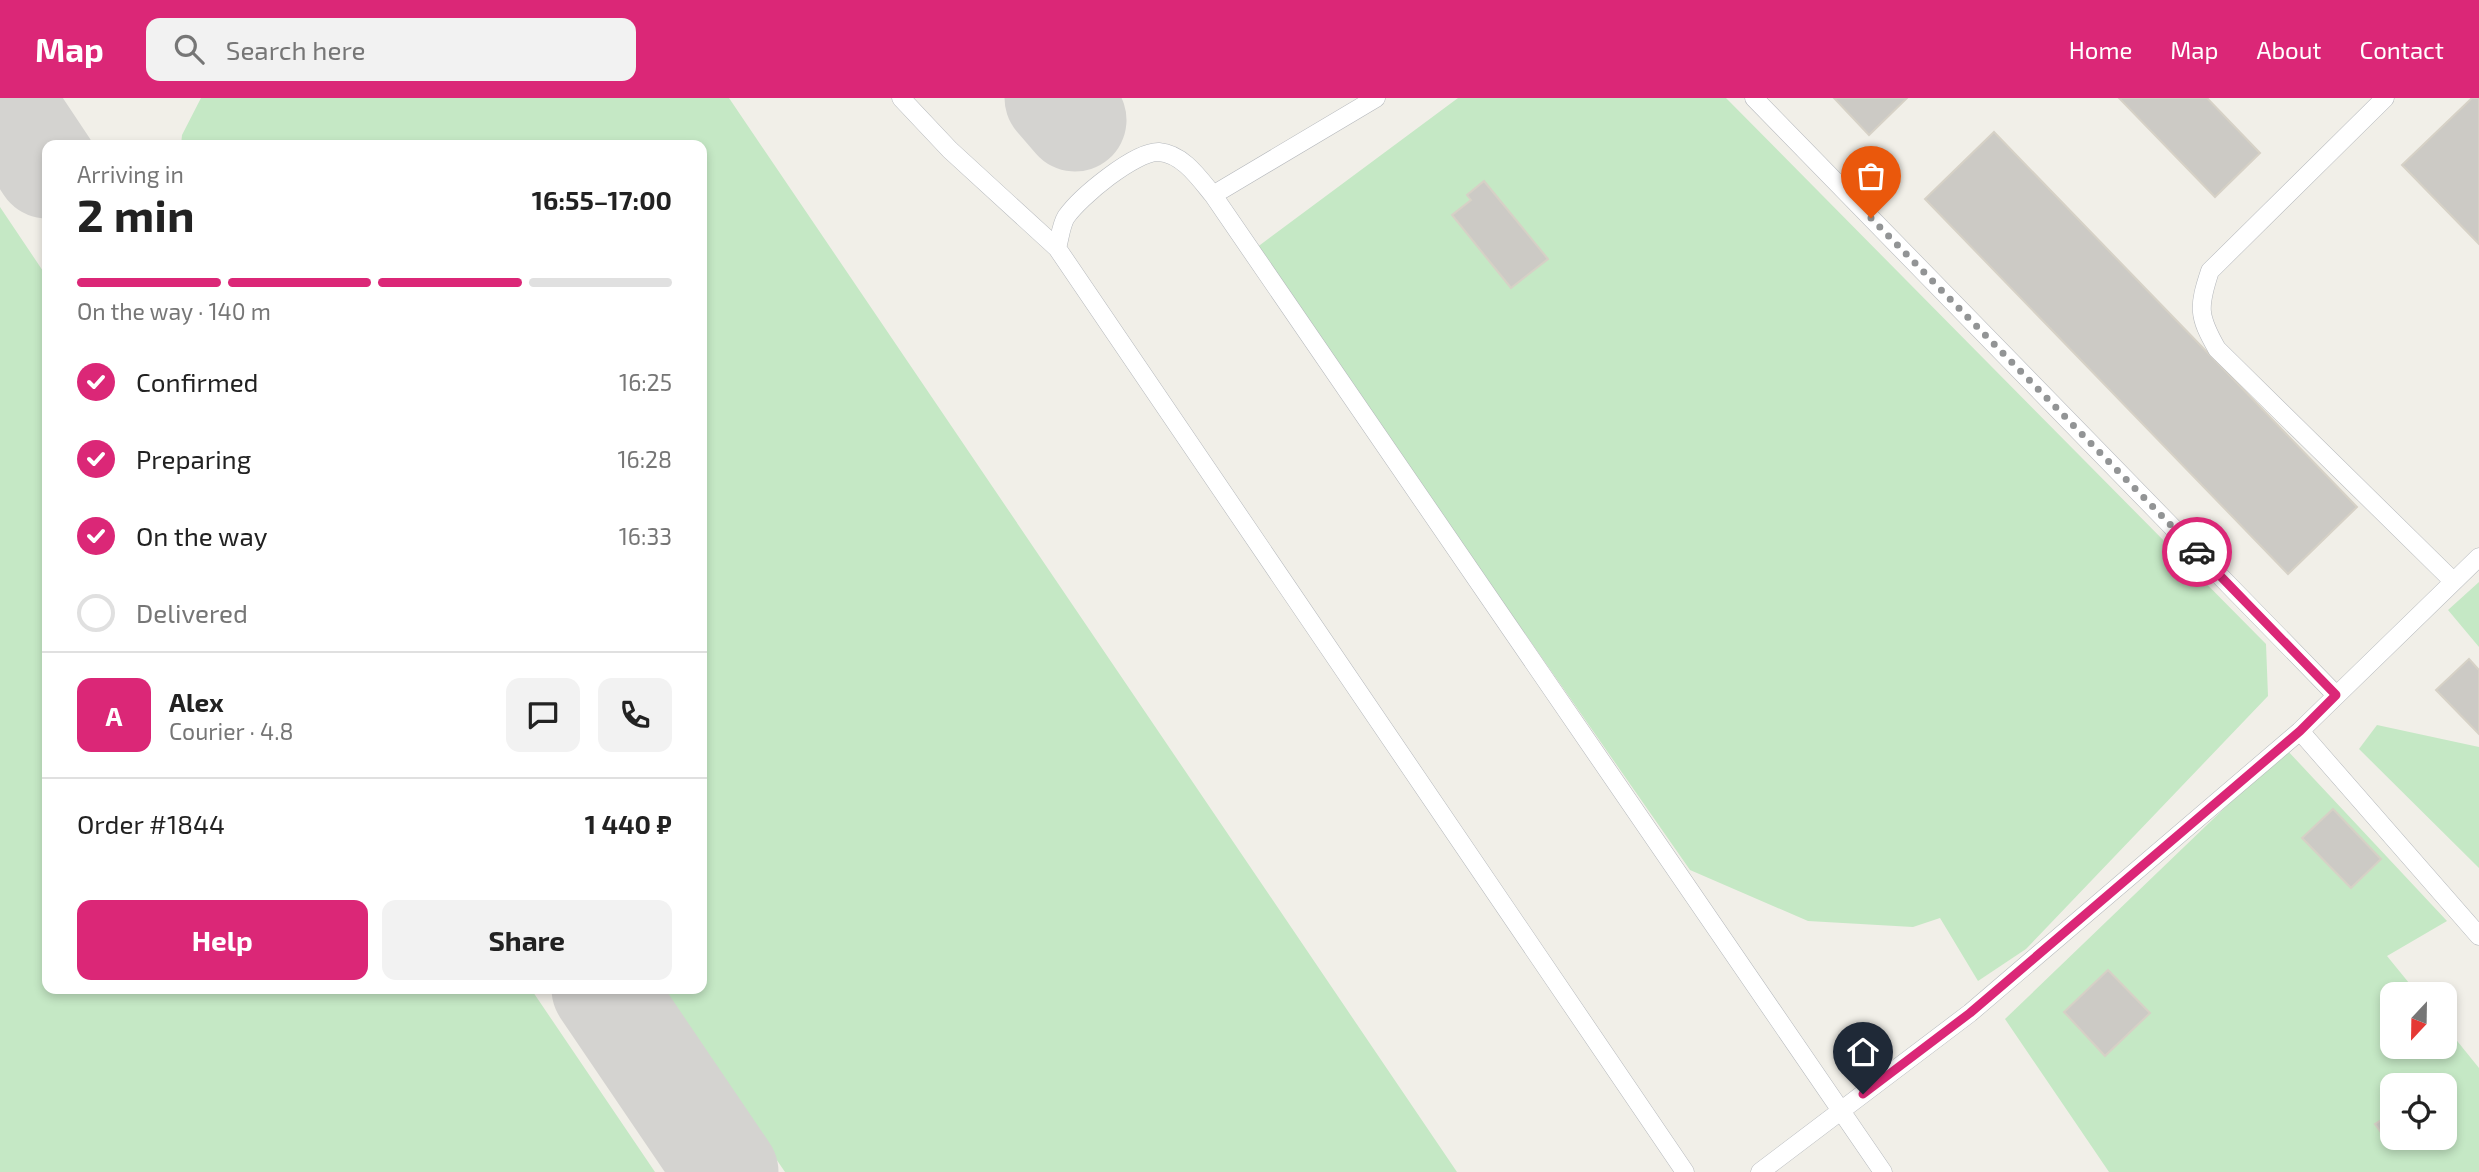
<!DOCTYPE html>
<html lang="en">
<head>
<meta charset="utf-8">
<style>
  body { margin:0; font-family:"Exo 2",sans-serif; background:#f2f2f2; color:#222; height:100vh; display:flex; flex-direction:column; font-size:26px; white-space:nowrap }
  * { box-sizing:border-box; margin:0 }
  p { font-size:23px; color:#767676 }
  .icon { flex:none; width:38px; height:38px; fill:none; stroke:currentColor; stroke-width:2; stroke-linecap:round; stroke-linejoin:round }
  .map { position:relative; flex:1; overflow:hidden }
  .drawer { position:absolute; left:42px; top:42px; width:665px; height:854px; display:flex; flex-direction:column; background:#fff; border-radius:14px; box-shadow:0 4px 10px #0003 }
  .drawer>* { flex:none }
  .needle { width:46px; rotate:202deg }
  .controls { position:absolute; left:2380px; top:884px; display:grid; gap:14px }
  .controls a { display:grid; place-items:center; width:77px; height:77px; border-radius:14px; background:#fff; box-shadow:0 4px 10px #0003; font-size:35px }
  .pin { position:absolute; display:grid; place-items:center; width:60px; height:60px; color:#fff; margin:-72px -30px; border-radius:50% 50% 50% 0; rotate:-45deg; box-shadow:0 0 7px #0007 }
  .pin .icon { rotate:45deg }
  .courier { position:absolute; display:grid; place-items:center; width:70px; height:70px; margin:-35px; border:5px solid #db2777; border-radius:50%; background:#fff; color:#222; box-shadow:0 2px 9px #0007 }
  .headline em { font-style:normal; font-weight:700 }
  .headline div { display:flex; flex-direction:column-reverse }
  .headline { display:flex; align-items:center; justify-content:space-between; height:119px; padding:0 35px }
  h1 { font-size:46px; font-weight:700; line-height:52px }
  .bar { display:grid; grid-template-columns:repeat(4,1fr); gap:10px 7px; align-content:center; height:84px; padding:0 35px }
  .bar i { height:9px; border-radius:5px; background:#e0e0e0 }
  .bar .on { background:#db2777 }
  .bar p { grid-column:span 4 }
  .line { display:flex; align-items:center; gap:18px; padding:0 35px; border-top:2px solid #e0e0e0 }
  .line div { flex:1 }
  .round { display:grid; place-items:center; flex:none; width:74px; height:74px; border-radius:14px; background:#f2f2f2 }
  ol { padding:0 35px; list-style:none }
  li { display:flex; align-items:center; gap:21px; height:77px }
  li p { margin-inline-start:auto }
  li .icon { padding:7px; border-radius:50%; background:#db2777; color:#fff; stroke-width:4 }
  li:last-child { color:#767676 }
  li i { width:38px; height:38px; border:4px solid #e0e0e0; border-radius:50% }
  .cta { display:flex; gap:14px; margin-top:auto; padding:14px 35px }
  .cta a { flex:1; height:80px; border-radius:14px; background:#db2777; color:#fff; font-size:28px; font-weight:700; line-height:80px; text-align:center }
  .cta a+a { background:#f2f2f2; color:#222 }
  header { display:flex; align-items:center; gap:42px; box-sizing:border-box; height:98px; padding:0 35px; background:#db2777; color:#fff }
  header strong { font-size:33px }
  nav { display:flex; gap:38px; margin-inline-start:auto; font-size:24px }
  .search { width:490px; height:63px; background:#f2f2f2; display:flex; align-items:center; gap:18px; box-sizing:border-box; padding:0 24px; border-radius:14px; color:#767676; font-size:26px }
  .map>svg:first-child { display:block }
  .green { fill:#c5e8c5; fill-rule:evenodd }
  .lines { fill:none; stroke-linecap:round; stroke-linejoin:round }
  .taxiway { stroke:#d4d3d0; stroke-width:103 }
  .building { fill:#cccac5; stroke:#d6d1c6; stroke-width:2 }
  .service-casing { stroke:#b5b8bc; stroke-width:19 }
  .service { stroke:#fff; stroke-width:18 }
  .done { stroke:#929495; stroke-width:7; stroke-dasharray:0 12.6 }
  .route { stroke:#db2777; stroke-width:9 }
</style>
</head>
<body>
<header>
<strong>Map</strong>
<div class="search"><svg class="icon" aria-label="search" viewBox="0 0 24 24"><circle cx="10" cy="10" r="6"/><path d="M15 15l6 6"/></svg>Search here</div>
<nav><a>Home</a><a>Map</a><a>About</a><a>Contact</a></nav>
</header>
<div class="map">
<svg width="2479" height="1074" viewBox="0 0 2479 1074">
  <rect width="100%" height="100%" fill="#f1efe8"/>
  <!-- green -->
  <path class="green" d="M201 0H729L1457 1074H785L660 891H702V47H181L182 37Z
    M1458 0H1726L2266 546 2268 598 2026 851 1978 883 1940 820 1913 829 1808 823 1690 772 1256 150Z
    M0 109 47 179V891H531L655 1074H0Z
    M2479 484V549L2448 512Z
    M2377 627 2479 649V770L2359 651Z
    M2286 651 2447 823 2387 858 2418 896H2392V948H2445V928L2479 970V1074H2109L2005 921ZM2392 987H2445V1040H2392Z"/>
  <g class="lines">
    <!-- taxiway -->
    <path class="taxiway" d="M1 0 47 69
      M1056 0 1075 22
      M603 891 727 1074"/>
  </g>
  <!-- building -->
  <path class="building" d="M1834 0H1907L1869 37Z
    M2119 0H2207L2260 55 2215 99Z
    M2472 0H2479V146L2402 67Z
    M1994 34 2357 409 2288 476 1925 101Z
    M1484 83 1548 161 1511 190 1452 117 1471 102 1467 97Z
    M2469 561 2479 572V636L2436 592Z
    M2333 711 2381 761 2351 790 2302 740Z
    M2108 872 2150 915 2105 958 2064 914Z
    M2386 1019 2392 1029V1040L2400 1041 2390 1047 2375 1026Z"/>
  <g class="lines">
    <defs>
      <path id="service" d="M901 0 950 52 1057 150
        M1754 0 2336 597
        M2385 0 2210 173C2198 209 2198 218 2217 251L2453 483
        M1213 97 1376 0
        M2300 633 2479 838
        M1685 1074 1057 150C1060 140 1061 127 1066 119 1080 99 1135 53 1159 54 1183 56 1199 80 1213 97L1883 1074
        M1760 1074 1970 915 2300 633 2479 459"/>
    </defs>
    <!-- service casing -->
    <use href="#service" class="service-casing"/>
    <!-- service -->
    <use href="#service" class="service"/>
  </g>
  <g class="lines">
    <!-- done -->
    <path class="done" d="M1871 120 2197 454"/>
    <!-- route -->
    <path class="route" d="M1863 996 1970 915 2300 633 2336 597 2197 454"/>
  </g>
</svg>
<div class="controls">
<a><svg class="needle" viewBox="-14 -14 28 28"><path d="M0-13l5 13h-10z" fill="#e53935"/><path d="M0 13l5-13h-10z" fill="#767676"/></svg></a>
<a><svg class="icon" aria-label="locate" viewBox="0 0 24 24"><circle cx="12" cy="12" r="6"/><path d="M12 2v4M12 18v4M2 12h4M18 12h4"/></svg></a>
</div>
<div class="pin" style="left:1871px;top:120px;background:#ea580c"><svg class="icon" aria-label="bag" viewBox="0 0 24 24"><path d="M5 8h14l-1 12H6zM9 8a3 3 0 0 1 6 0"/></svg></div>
<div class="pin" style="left:1863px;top:996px;background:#1f2937"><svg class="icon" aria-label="home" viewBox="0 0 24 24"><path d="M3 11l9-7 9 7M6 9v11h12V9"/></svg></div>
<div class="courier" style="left:2197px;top:454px"><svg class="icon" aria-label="car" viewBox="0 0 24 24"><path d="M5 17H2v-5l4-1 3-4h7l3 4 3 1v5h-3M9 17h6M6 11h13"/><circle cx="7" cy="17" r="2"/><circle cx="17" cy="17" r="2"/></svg></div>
<section class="drawer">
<div class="headline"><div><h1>2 min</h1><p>Arriving in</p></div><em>16:55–17:00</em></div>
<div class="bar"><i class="on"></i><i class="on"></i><i class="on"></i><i></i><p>On the way · 140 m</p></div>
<ol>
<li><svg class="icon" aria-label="check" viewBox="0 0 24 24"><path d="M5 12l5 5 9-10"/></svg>Confirmed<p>16:25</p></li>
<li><svg class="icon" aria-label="check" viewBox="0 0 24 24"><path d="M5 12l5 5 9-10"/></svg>Preparing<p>16:28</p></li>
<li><svg class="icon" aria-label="check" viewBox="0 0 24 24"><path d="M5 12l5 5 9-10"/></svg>On the way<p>16:33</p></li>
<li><i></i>Delivered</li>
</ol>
<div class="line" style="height:126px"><b class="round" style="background:#db2777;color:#fff">A</b><div><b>Alex</b><p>Courier · 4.8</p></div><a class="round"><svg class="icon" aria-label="chat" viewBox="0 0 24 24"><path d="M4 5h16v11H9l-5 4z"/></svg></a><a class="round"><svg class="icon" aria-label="phone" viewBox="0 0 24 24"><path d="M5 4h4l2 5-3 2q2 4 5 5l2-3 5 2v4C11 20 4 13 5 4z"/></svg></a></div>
<div class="line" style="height:91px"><div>Order #1844</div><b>1 440 ₽</b></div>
<div class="cta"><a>Help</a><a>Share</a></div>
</section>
</div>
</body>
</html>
